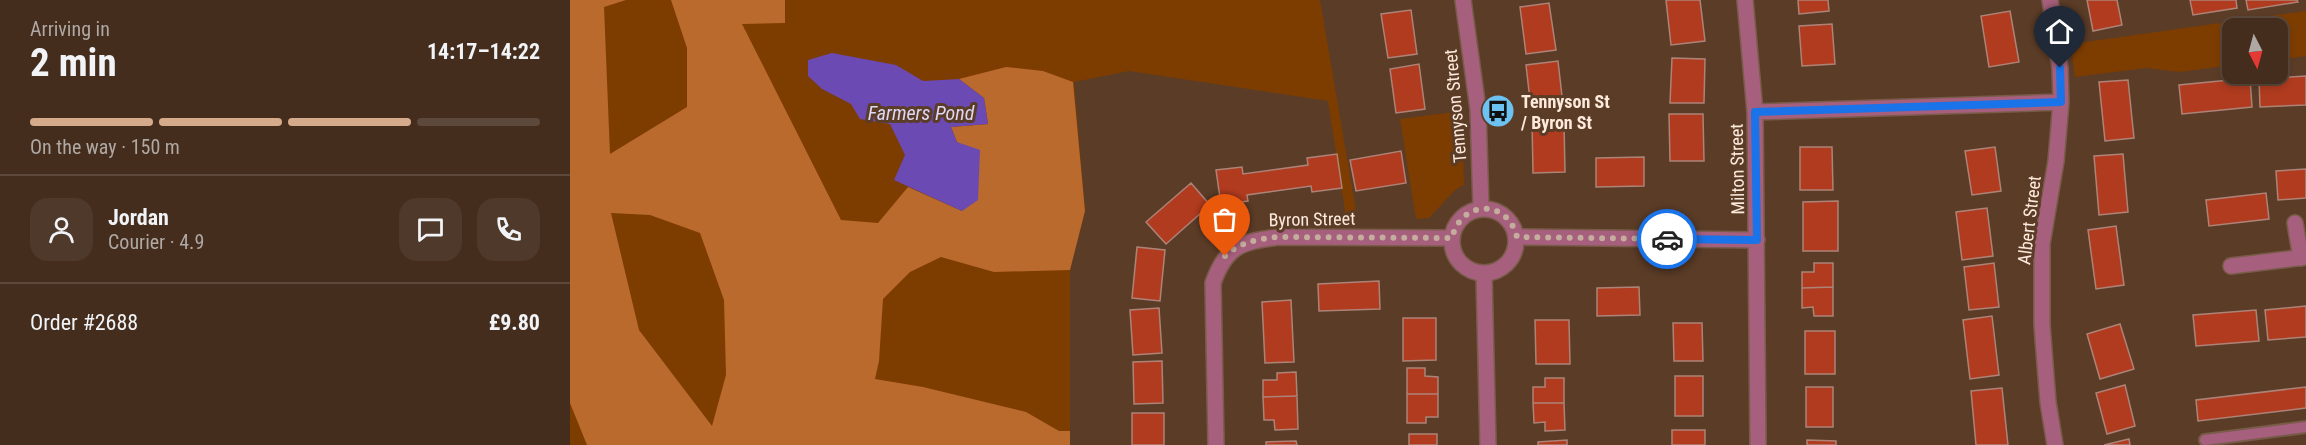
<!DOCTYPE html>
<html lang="en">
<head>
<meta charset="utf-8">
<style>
  body { margin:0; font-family:"Roboto Condensed",sans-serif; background:#4e392a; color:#f1f3f6; height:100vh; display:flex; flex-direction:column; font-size:22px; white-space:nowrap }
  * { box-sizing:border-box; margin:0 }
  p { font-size:20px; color:#afa8a4 }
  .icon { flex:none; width:33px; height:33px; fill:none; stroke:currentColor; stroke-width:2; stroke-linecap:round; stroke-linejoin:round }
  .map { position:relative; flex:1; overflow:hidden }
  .panel { display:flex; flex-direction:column; background:#442d1d; width:570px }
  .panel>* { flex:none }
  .needle { width:39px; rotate:174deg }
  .controls { position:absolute; left:1652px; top:18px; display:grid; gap:12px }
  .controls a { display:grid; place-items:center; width:66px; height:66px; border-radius:12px; background:#442d1d; box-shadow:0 3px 9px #0003,0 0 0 2px #5c493b; font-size:30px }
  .pin { position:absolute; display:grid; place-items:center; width:51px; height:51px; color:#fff; margin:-62px -26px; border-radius:50% 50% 50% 0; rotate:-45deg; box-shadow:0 0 6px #0007 }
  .pin .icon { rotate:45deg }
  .courier { position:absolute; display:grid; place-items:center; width:60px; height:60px; margin:-30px; border:4px solid #1a73e8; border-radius:50%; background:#fff; color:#222; box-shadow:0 2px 8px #0007 }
  .overview em { font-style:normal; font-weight:700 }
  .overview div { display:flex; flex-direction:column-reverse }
  .overview { display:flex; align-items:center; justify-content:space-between; height:102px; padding:0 30px }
  h1 { font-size:39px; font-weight:700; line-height:45px }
  .bar { display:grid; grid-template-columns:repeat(4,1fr); gap:9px 6px; align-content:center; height:72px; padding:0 30px }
  .bar i { height:8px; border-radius:4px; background:#5c493b }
  .bar .on { background:#d6ab8b }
  .bar p { grid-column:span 4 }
  .line { display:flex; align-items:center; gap:15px; padding:0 30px; border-top:2px solid #5c493b }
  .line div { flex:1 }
  .round { display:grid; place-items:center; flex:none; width:63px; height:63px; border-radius:18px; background:#4e392a }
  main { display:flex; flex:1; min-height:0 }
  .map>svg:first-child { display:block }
  .green { fill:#7d3d00 }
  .forest { fill:#ba6a2c; fill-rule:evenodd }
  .water { fill:#6b4ab3 }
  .building { fill:#b13b1f; stroke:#ad8378; stroke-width:1.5 }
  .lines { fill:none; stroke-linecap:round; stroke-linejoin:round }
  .lane-casing { stroke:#785b48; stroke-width:14 }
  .street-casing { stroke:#785b48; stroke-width:18 }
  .lane { stroke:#a65f7c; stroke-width:10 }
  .street { stroke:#a65f7c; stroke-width:15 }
  .done { stroke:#c5ad9d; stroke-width:6; stroke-dasharray:0 10.8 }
  .route { stroke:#1a73e8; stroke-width:8 }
  .labels { text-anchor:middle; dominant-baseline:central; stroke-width:6; stroke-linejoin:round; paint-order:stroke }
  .poi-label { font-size:18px; font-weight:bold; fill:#feeadd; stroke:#5b3c27; text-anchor:start }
  .street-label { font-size:18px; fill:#feeadd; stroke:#5b3c27 }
  .water-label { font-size:20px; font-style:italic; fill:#ddd8f4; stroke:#5b3c27 }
</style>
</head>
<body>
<main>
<section class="panel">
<div class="overview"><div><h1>2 min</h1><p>Arriving in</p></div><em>14:17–14:22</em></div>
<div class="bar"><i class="on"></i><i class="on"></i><i class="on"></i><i></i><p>On the way · 150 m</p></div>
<div class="line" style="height:108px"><a class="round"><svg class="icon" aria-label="person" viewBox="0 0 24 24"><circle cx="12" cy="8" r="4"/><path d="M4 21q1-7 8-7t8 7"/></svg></a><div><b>Jordan</b><p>Courier · 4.9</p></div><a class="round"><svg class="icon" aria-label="chat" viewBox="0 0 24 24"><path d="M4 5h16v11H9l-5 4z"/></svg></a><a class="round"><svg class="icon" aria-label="phone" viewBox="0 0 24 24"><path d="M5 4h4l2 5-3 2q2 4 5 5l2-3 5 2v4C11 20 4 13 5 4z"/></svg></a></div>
<div class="line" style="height:78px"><div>Order #2688</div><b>£9.80</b></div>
</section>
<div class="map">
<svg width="1736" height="445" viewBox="0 0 1736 445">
  <rect width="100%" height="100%" fill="#5b3c27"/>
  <!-- green -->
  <path class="green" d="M0 0H750L787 217H776L758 101 559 71 504 82 515 211 500 270V445H0Z
    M1736 11V56L1707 60V28H1662V65L1610 72 1576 68 1505 77 1501 44Z
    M892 111 894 185 885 190 859 218 846 219 830 119Z"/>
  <!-- forest -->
  <path class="forest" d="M0 0H56L34 7 40 154 117 107V48L101 0H215V23L172 24 271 220 308 223 338 187 392 211 387 142 381 127 418 124 414 98 389 79 436 67 473 71 503 82 515 211 500 270 424 272 371 257 340 272 313 299 309 361 305 379 353 387 456 412 489 431H500V445H17L0 403ZM41 213 80 215 130 233 154 300 156 375 142 426 69 330Z"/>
  <!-- water -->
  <path class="water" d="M262 53 326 65 353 81 389 79 414 98 418 124 381 127 387 142 410 150 408 200 392 211 324 180 335 155 320 124 290 119 281 104 252 89 238 76V60Z"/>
  <!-- building -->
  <path class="building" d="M1096 0H1130L1135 41 1101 45Z
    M1228 0H1258L1259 11 1229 14Z
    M1517 0H1547L1552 25 1523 31Z
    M1620 0H1666L1667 8 1623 15Z
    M1676 0H1727L1728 2 1678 10Z
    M979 3 986 50 956 54 950 7Z
    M841 10 847 54 818 58 811 14Z
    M1440 11 1449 62 1419 67 1411 16Z
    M1262 24 1265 64 1232 66 1229 26Z
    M1102 58 1135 59 1134 103H1100Z
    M988 61 993 105 961 109 956 65Z
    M849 64 855 109 826 113 820 69Z
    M1736 76V105L1690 107 1689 79Z
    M1680 78 1682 107 1612 114 1609 85Z
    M1558 80 1564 138 1535 141 1529 82Z
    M1099 114H1133L1134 161H1100Z
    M994 123 995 172 963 173 962 124Z
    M1230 147H1262L1263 190H1230Z
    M1425 147 1431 191 1402 195 1395 151Z
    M831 151 836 183 786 191 780 160Z
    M767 154 772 188 742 192 741 186 677 195 678 201 651 205 646 170 672 167 673 174 738 165 737 158Z
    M1553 154 1558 212 1529 215 1524 156Z
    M1074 157V186L1026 187V158Z
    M1736 169V198L1708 200 1706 171Z
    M621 183 640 205 596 244 576 222Z
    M1696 193 1699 219 1639 226 1636 200Z
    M1268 201V251H1233V202Z
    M1417 208 1423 256 1392 260 1386 212Z
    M1546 226 1554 285 1526 289 1518 230Z
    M567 247 595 250 590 301 562 298Z
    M1244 263H1263V287L1232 288V272H1244Z
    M1424 263 1429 307 1399 310 1394 267Z
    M809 281 810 309 749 311 748 284Z
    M1069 287 1070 315 1027 316V288Z
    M1263 287V316H1244L1243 307 1232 308V288Z
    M721 300 724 362 695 363 692 302Z
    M1736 306V337L1698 340 1695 310Z
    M589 308 592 353 563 355 560 310Z
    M1686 310 1689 341 1626 346 1623 315Z
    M1422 316 1429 375 1400 379 1393 320Z
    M833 318H866V360L833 361Z
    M965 320H999L1000 364H966Z
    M1103 323H1132L1133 361H1104Z
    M1550 324 1564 369 1530 379 1517 334Z
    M1235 331H1265V374H1235Z
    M592 361 593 403 564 404 563 362Z
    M837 368H855V376L868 377V394H837Z
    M726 372 727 396 693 397V380H707V373Z
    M1105 376H1133V416H1105Z
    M975 378H994V403H963V387H975Z
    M1555 385 1565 426 1537 434 1526 393Z
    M1236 387H1263V427H1236Z
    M1736 387V408L1628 421 1626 400Z
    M1432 388 1438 445H1406L1401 391Z
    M837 394H868V417H856V423H837Z
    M727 396 728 429 705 430 704 420H694L693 397Z
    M963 403H994L995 430 975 431V422L964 423Z
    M562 413H594V445H562Z
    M1102 430H1135V445H1102Z
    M839 434H867V445H839Z
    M1559 439 1560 445H1534Z
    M997 440V445H968V442Z
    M1237 440 1266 441V445H1237Z
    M726 441 727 445H696V442Z"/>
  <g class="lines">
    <defs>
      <path id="lane" d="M1635 440 1736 427"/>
      <path id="street" d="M893 0 908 109 911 208
        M1175 0 1185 112 1188 445
        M1480 0 1490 68 1491 102 1486 161 1472 244V325L1478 402 1485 445
        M1185 112 1491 102
        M882 241a32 32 0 1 1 64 0a32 32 0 1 1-64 0Z
        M1725 223 1731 258
        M947 237 1187 240
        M1661 266 1736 257
        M914 274 918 445
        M646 445 643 283C656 246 671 242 708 237L882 238"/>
    </defs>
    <!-- lane casing -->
    <use href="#lane" class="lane-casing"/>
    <!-- street casing -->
    <use href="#street" class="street-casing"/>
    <!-- lane -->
    <use href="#lane" class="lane"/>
    <!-- street -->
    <use href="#street" class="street"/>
  </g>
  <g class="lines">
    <!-- done -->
    <path class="done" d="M655 256C670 242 688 239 708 237L882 238C891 200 937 198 947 237L1097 239"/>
    <!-- route -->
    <path class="route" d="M1097 239 1187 240 1185 112 1491 102 1490 68"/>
  </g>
  <!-- icons -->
  <defs>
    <symbol id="bus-disc" viewBox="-11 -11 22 22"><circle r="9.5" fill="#6cc3f2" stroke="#5b3c27"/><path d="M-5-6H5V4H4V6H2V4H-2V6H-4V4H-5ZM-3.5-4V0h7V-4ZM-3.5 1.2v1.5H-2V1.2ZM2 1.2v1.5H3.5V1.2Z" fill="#111"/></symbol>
  </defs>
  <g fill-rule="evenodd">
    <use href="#bus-disc" x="909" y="92" width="38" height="38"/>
  </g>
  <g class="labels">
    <!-- poi labels -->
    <g class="poi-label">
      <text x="951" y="101">Tennyson St<tspan x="951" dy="21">/ Byron St</tspan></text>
    </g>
    <!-- street labels -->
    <g class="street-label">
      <text transform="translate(885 106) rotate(-95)">Tennyson Street</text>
      <text transform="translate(1167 169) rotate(-91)">Milton Street</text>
      <text transform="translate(742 219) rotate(-1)">Byron Street</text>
      <text transform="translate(1459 220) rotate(-83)">Albert Street</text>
    </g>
    <!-- water labels -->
    <g class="water-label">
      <text x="351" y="113">Farmers Pond</text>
    </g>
  </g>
</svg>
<div class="controls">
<a><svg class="needle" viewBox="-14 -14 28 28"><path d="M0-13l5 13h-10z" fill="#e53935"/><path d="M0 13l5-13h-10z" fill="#afa8a4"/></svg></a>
</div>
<div class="pin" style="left:655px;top:256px;background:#ea580c"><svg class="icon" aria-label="bag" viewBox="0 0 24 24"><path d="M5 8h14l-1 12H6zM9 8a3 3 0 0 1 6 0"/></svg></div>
<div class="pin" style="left:1490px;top:68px;background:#1f2937"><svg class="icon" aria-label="home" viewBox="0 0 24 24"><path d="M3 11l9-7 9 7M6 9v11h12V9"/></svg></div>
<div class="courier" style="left:1097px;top:239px"><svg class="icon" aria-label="car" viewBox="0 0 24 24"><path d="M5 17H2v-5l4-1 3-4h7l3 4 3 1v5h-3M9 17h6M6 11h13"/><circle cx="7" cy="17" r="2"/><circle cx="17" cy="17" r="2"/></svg></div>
</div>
</main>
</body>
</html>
